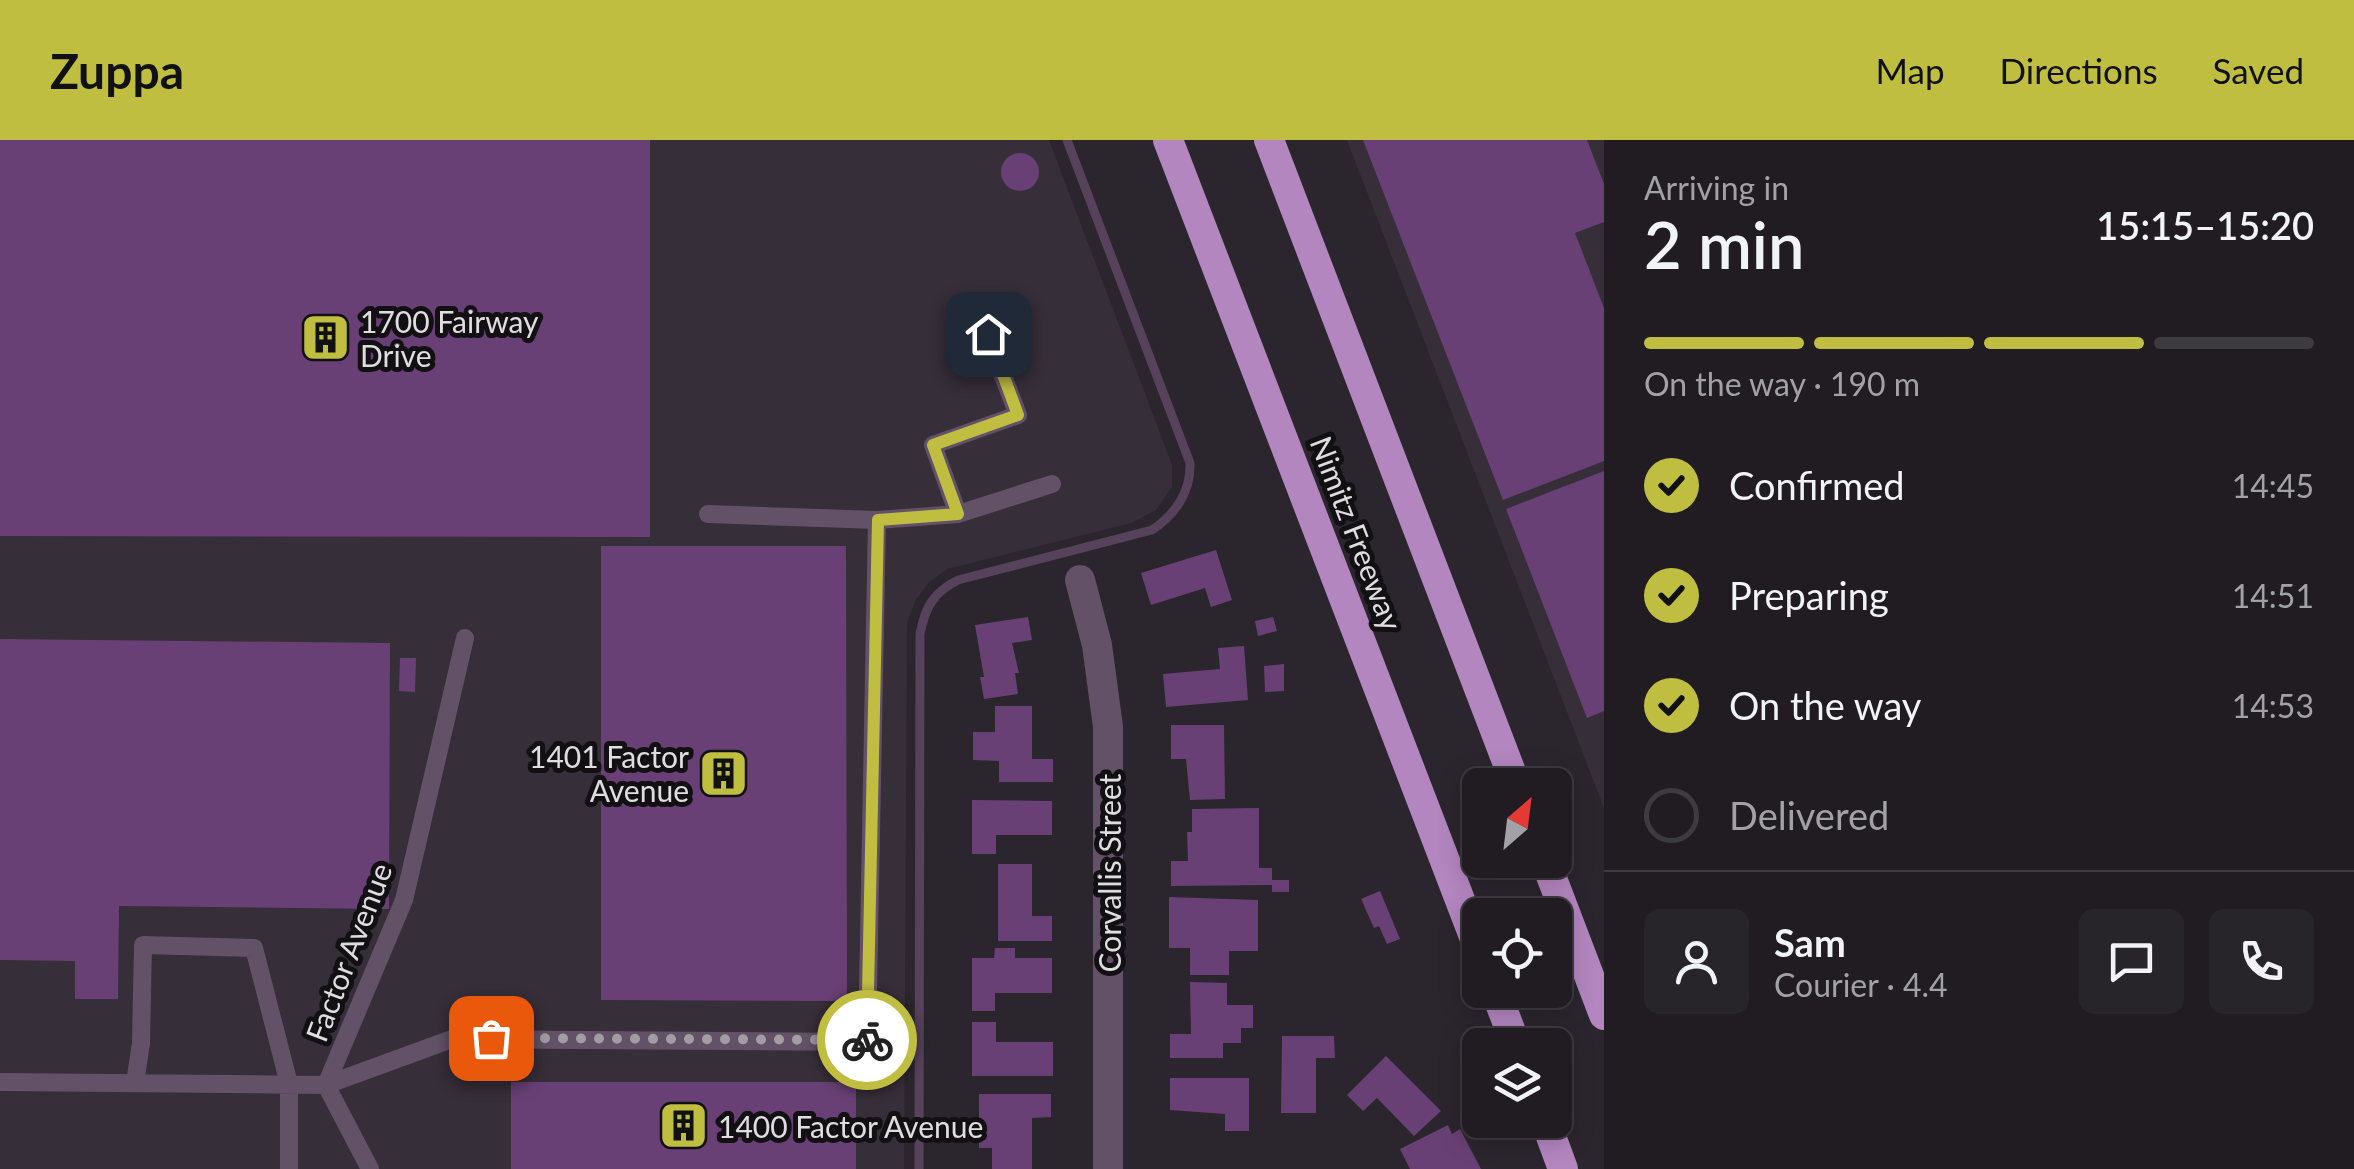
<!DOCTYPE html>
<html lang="en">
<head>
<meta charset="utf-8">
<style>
  body { margin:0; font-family:Lato,sans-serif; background:#28252a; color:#f1f3f6; height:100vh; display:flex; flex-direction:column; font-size:38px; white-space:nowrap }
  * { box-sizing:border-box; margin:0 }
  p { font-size:32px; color:#a2a1a5 }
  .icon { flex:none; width:55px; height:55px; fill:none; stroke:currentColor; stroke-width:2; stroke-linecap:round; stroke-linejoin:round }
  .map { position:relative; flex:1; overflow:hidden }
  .side { display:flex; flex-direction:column; background:#201c22; width:750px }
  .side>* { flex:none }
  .needle { width:65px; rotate:28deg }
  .controls { position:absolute; left:1462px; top:628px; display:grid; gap:20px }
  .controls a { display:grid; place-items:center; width:110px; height:110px; border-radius:15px; background:#201c22; box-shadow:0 5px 25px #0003,0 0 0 2px #3d3a40; font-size:50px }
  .pin { position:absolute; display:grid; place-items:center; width:85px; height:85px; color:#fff; margin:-42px; border-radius:20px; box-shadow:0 5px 15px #0006 }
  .courier { position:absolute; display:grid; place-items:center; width:100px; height:100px; margin:-50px; border:8px solid #c0be41; border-radius:50%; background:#fff; color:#222; box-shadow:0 2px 12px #0007 }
  .summary em { font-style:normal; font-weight:600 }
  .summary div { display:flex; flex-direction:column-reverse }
  .summary { display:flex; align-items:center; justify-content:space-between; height:170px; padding:0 40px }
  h1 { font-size:65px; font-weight:600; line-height:75px }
  .bar { display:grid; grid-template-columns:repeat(4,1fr); gap:15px 10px; align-content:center; height:120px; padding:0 40px }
  .bar i { height:12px; border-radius:8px; background:#3d3a40 }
  .bar .active { background:#c0be41 }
  .bar p { grid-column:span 4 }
  .line { display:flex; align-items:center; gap:25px; padding:0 40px; border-top:2px solid #3d3a40 }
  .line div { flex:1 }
  .round { display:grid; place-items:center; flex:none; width:105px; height:105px; border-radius:15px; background:#28252a }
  ol { padding:0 40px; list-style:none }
  li { display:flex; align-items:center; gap:30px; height:110px }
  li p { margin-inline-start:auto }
  li .icon { padding:10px; border-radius:50%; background:#c0be41; color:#111; stroke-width:4 }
  li:last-child { color:#a2a1a5 }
  li i { width:55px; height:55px; border:5px solid #3d3a40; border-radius:50% }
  header { display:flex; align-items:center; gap:60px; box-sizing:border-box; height:140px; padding:0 50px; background:#c0be41; color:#111 }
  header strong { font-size:48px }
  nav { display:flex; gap:55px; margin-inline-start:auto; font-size:35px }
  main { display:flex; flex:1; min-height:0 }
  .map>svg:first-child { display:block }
  .built { fill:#362e39 }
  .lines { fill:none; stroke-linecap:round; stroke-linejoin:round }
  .stream { stroke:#56425b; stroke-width:9 }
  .building { fill:#694075 }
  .lane { stroke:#635168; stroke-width:18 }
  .street { stroke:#635168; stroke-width:30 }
  .highway { stroke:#b386c0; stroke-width:30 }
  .done { stroke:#a19da2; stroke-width:10; stroke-dasharray:0 18 }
  .route { stroke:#c0be41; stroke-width:12 }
  .labels { text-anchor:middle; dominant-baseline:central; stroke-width:10; stroke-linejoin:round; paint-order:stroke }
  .poi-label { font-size:30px; fill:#e0dde1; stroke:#121013; text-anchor:start }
  .street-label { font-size:30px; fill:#e0dde1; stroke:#121013 }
</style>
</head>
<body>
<header>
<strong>Zuppa</strong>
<nav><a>Map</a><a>Directions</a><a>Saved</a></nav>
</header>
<main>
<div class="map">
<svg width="1604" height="1029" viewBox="0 0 1604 1029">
  <rect width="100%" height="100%" fill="#2b262d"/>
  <!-- built -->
  <path class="built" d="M0 0H1049L1172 325V347L1156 370 1131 383 947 429 929 442 915 461 907 483 904 1029H0Z
    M1347 0H1604V668Z"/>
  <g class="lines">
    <!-- stream -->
    <path class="stream" d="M919 1029 920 494C925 467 934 452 958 440L1152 390C1176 374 1191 351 1190 323L1067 0"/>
  </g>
  <!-- building -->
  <path class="building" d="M0 0H650V397L0 396Z
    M1363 0H1587L1604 44V82L1575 93 1604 168V321L1503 360Z
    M1001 32a19 19 0 1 1 38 0a19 19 0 1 1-38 0Z
    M1604 331V571L1587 578 1506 369Z
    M601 406H846L847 861 601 860Z
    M1216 410 1232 460 1211 467 1205 448 1151 465 1141 433Z
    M1028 477 1032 500 1012 503 1019 533H1015L1018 554 984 559 980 537H984L975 485Z
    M1273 477 1277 491 1258 496 1255 481Z
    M0 499 390 503 389 769 119 766 118 859H75V821L0 820Z
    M1244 506 1248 560 1166 567 1163 534 1220 529 1218 508Z
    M400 518H416L415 552 399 551Z
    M1284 524V551L1265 552 1264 526Z
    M995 566H1032V619H1053V642H999V621L973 620V592H995Z
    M1171 585H1224L1225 659 1190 660 1186 619H1171Z
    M972 660 1052 661V695H996V714H972Z
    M1259 668V728H1272V740H1289V752H1272V745L1171 746V721H1188L1187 692H1192V669Z
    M998 724H1032V776H1052V801H998Z
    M1380 751 1400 799 1387 804 1379 786 1374 788 1361 759Z
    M1169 757 1258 760V811H1229V835H1190V808H1169Z
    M995 808H1015V818H1052V853H995V871H972V818H994Z
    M1190 842 1227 843V865H1253V888H1241V903H1223V918H1170V894H1191Z
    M972 882H996V902H1053V936H972Z
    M1282 896H1334L1335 918H1316V973H1281Z
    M1386 916 1441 971 1414 996 1377 958 1363 971 1347 955Z
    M1170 938H1249V991H1225V974L1170 970Z
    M511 942H856V1029H511Z
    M979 954H1051V977L1032 978V1029H992V1008H979Z
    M1448 985 1452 994 1460 989 1481 1029H1410L1400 1009Z"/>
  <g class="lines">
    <!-- lane -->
    <path class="lane" d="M708 374 877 380 958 374 1052 344
      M958 374 933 305 1018 275 987 194
      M0 942 326 945 404 760 465 498
      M135 943 141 903 143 805 254 808 289 944V1029
      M370 1029 326 945 452 899 867 902 877 380"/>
    <!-- street -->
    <path class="street" d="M1080 440 1097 505 1108 587V1029"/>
    <!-- highway -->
    <path class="highway" d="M1168 0 1480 812
      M1269 0 1516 645
      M1545 720 1604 875
      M1495 850 1516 905
      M1545 980 1563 1029"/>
  </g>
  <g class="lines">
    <!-- done -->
    <path class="done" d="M491 898 867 900"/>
    <!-- route -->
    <path class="route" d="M867 900 878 380 958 374 933 305 1018 275 988 194"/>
  </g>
  <!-- icons -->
  <defs>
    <symbol id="building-square" viewBox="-11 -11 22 22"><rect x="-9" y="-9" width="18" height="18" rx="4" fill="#c0be41" stroke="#121013"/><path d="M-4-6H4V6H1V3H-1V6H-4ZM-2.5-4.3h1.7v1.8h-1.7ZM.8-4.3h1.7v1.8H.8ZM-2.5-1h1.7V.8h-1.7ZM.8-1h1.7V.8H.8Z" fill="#111"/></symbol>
  </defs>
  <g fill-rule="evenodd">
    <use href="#building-square" x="298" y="170" width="55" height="55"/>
    <use href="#building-square" x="696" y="606" width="55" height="55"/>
    <use href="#building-square" x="656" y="958" width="55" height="55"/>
  </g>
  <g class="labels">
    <!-- poi labels -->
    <g class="poi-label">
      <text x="360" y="181">1700 Fairway<tspan x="360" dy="34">Drive</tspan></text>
      <text x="689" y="616" text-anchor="end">1401 Factor<tspan x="689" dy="34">Avenue</tspan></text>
      <text x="718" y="986">1400 Factor Avenue</text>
    </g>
    <!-- street labels -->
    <g class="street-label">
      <text transform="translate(1357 393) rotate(69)">Nimitz Freeway</text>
      <text transform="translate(1109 733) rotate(-90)">Corvallis Street</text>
      <text transform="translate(348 812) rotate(-69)">Factor Avenue</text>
    </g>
  </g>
</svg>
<div class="controls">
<a><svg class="needle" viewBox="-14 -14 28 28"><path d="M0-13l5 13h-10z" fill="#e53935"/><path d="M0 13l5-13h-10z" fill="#a2a1a5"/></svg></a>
<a><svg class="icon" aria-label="locate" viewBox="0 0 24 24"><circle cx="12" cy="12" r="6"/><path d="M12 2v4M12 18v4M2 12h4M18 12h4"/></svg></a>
<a><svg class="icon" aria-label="layers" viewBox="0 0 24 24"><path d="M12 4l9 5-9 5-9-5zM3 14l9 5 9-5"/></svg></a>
</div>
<div class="pin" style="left:491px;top:898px;background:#ea580c"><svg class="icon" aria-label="bag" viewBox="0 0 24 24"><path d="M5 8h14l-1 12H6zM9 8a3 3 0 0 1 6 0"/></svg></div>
<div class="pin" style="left:988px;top:194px;background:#1f2937"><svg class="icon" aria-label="home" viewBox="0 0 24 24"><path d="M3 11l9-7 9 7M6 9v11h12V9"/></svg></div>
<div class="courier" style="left:867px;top:900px"><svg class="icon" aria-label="bike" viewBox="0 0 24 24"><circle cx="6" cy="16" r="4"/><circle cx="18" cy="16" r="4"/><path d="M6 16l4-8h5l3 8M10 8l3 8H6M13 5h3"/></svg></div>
</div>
<section class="side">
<div class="summary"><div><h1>2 min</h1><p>Arriving in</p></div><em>15:15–15:20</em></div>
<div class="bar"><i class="active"></i><i class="active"></i><i class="active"></i><i></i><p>On the way · 190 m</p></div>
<ol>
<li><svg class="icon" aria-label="check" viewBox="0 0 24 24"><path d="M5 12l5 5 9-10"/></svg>Confirmed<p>14:45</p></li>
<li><svg class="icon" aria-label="check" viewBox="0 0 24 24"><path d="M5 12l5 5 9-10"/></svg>Preparing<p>14:51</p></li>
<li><svg class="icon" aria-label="check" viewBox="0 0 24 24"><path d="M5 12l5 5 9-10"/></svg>On the way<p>14:53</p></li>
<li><i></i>Delivered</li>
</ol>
<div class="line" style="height:180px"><a class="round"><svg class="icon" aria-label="person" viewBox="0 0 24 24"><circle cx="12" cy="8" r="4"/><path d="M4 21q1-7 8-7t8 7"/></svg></a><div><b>Sam</b><p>Courier · 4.4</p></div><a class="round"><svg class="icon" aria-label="chat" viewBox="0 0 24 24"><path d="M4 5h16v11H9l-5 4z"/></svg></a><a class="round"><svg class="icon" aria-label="phone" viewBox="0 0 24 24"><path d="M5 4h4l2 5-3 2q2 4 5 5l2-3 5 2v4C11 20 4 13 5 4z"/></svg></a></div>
</section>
</main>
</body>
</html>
